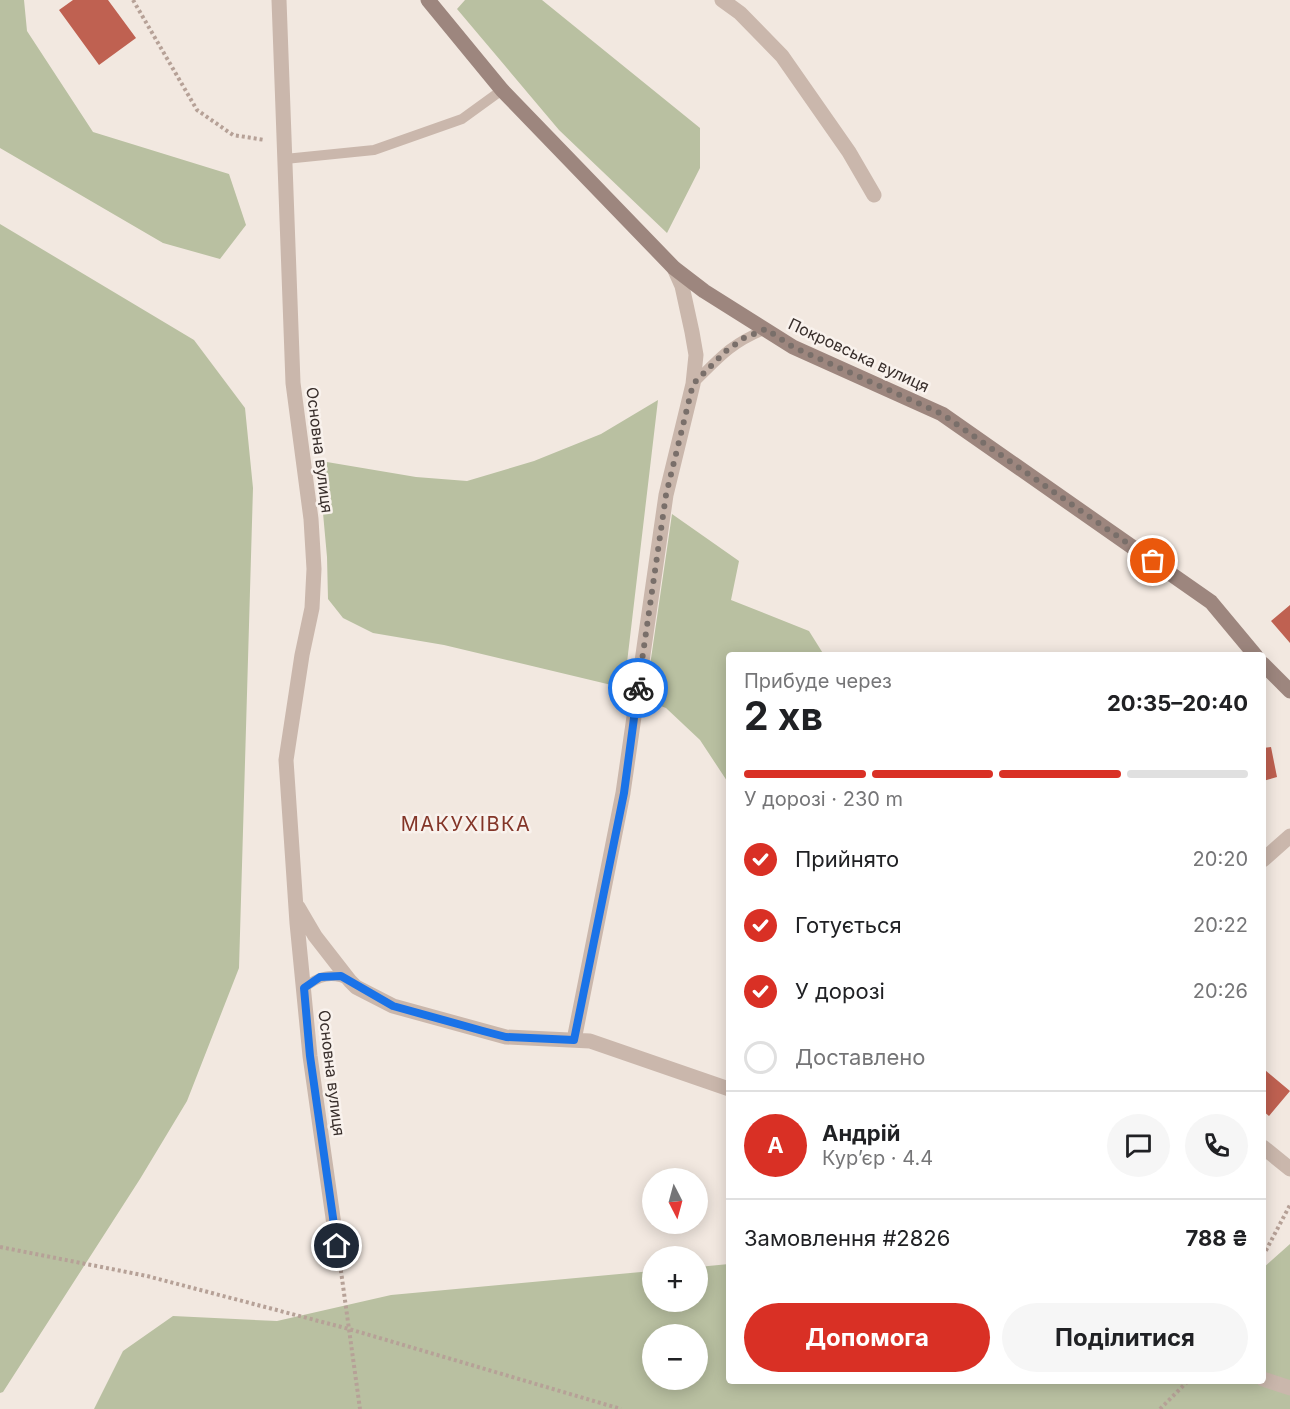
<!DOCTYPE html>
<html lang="uk">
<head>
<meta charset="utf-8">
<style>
  body { margin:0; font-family:Inter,sans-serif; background:#f6f6f6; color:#202124; height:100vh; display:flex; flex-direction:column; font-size:22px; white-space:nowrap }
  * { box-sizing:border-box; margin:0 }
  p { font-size:20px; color:#757577 }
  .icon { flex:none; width:33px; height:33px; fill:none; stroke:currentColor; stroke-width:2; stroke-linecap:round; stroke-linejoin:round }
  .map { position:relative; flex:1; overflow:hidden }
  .drawer { position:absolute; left:726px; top:652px; width:540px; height:732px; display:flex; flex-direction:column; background:#fff; border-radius:6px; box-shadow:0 3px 15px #0003 }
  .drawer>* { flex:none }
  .needle { width:39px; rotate:174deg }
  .buttons { position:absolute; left:642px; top:1168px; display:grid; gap:12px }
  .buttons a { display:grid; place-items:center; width:66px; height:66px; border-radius:50%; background:#fff; box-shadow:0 3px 15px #0003; font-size:30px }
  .pin { position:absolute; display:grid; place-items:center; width:51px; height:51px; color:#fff; margin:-26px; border:3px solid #fff; border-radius:50%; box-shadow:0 2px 6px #0007 }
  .courier { position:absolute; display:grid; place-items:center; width:60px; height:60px; margin:-30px; border:4px solid #1a73e8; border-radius:50%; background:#fff; color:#222; box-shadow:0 2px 8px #0007 }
  .headline em { font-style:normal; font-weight:700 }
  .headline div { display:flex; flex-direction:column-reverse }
  .headline { display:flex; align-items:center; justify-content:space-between; height:102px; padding:0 18px }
  h1 { font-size:39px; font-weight:700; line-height:45px }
  .bar { display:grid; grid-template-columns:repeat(4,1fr); gap:9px 6px; align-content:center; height:72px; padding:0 18px }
  .bar i { height:8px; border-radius:4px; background:#e0e0e0 }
  .bar .on { background:#d93025 }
  .bar p { grid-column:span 4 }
  .line { display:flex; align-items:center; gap:15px; padding:0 18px; border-top:2px solid #e0e0e0 }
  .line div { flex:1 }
  .round { display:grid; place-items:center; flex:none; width:63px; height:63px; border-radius:32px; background:#f6f6f6 }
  ol { padding:0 18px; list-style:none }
  li { display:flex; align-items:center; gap:18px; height:66px }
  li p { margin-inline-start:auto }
  li .icon { padding:6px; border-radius:50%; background:#d93025; color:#fff; stroke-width:4 }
  li:last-child { color:#757577 }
  li i { width:33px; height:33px; border:3px solid #e0e0e0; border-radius:50% }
  .button { display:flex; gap:12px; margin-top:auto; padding:12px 18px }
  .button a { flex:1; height:69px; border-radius:36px; background:#d93025; color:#fff; font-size:24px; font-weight:700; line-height:69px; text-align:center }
  .button a+a { background:#f6f6f6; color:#202124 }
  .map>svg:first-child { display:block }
  .green { fill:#b9c0a1; fill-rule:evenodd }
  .building { fill:#bf6151 }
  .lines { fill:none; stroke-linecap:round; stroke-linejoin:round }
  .path { stroke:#b6a197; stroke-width:4; stroke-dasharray:3 3; stroke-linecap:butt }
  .lane { stroke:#cab7ac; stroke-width:10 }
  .street { stroke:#cab7ac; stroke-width:15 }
  .secondary { stroke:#9d867e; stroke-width:15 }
  .done { stroke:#796f6a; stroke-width:6; stroke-dasharray:0 10.8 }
  .route { stroke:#1a73e8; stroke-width:8 }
  .labels { text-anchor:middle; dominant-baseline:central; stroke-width:5; stroke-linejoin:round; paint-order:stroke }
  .street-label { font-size:16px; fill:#382e2b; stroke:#f9f2ed }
  .quarter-label { font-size:20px; letter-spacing:1.5px; fill:#833528; stroke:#f9f2ed }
</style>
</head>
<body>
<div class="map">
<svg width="1290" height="1409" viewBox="0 0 1290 1409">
  <rect width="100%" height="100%" fill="#f2e8e0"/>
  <!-- green -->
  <path class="green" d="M0 0H24L27 31 93 132 229 174 246 225 220 259 163 243 0 148Z
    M465 0H542L700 128V168L667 233 559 130 457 9Z
    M0 224 194 340 245 408 253 488 239 968 187 1101 140 1179 3 1392 0 1393Z
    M658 400 624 688 444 645 373 633 343 618 328 599 327 557 321 491 315 460 416 477 467 481 534 461 601 434Z
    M672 514 739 561 731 600 809 631 824 655 729 656V784L700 740 666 708 645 700Z
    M1290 1244V1409H94L123 1351 173 1316 277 1321 391 1295 652 1271V1302H698V1267L729 1264V1382H1263V1268ZM652 1335H698V1380H652Z"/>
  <!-- building -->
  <path class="building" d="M73 0H108L136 38 99 65 59 10Z
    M1290 605V643L1271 621Z
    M1271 747 1277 777 1263 781V748Z
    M1265 1070 1290 1091 1269 1116 1263 1111V1072Z"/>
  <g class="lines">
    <!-- path -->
    <path class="path" d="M133 0 197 110 233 135 265 140
      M0 1247 147 1276 349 1329 621 1409
      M1263 1256 1290 1205
      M340 1264 360 1409
      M1160 1409 1187 1382"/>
    <!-- lane -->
    <path class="lane" d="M285 159 374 150 462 119 502 90
      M693 384C719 358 731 343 766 329
      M304 988C318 976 332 972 350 981"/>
    <!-- street -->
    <path class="street" d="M279 0 293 383 311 519 314 569 312 608 302 655 286 760 297 923 310 1056 337 1246
      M722 0 740 13 782 56 849 152 874 195
      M1263 860 1290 836
      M298 907 315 936 350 981 356 987 393 1006 506 1037 590 1041 729 1089
      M574 1040 623 793 666 495 693 384 696 355 692 332 682 286 674 268
      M1263 1147 1290 1169
      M1263 1379 1290 1388"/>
    <!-- secondary -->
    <path class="secondary" d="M428 0 502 90 674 268 704 291 793 347 942 414 1211 602 1256 656
      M1263 664 1290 691"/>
  </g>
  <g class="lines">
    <!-- done -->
    <path class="done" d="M638 688 666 495 693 384 726 351 744 338 766 329 793 347 942 414 1153 561"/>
    <!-- route -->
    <path class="route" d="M337 1246 310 1056 304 988 320 977 341 976 393 1006 483 1031 506 1037 574 1040 624 793 638 688"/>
  </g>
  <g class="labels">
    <!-- street labels -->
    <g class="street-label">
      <text transform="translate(859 355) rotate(25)">Покровська вулиця</text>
      <text transform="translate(320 450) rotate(83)">Основна вулиця</text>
      <text transform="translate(332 1073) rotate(83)">Основна вулиця</text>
    </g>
    <!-- quarter labels -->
    <g class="quarter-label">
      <text x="466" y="824">МАКУХІВКА</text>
    </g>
  </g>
</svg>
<div class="buttons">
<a><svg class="needle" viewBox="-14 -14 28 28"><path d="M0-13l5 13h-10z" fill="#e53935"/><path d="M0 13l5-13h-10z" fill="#757577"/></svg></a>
<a>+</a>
<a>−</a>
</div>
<div class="pin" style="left:1153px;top:561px;background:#ea580c"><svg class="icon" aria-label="bag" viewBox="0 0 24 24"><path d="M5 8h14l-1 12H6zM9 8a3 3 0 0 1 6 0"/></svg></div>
<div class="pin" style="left:337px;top:1246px;background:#1f2937"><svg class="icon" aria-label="home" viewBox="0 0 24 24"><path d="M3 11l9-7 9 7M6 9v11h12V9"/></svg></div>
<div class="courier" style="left:638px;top:688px"><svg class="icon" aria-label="bike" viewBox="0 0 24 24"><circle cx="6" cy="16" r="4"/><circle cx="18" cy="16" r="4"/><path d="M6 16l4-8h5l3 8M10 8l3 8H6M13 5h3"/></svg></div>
<section class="drawer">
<div class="headline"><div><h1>2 хв</h1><p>Прибуде через</p></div><em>20:35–20:40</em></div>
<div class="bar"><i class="on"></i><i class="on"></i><i class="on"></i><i></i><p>У дорозі · 230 m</p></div>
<ol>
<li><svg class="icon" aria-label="check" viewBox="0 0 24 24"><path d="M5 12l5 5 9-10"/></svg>Прийнято<p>20:20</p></li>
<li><svg class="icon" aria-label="check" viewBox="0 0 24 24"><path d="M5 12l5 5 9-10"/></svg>Готується<p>20:22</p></li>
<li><svg class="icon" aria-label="check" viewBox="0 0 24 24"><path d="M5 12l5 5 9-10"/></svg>У дорозі<p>20:26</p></li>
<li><i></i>Доставлено</li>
</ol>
<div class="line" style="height:108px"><b class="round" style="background:#d93025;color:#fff">А</b><div><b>Андрій</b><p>Кур’єр · 4.4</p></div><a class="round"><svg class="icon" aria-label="chat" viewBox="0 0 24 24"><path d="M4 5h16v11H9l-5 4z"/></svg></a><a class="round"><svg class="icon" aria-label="phone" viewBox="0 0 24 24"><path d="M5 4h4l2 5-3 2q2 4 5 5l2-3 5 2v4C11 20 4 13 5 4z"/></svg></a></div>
<div class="line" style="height:78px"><div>Замовлення #2826</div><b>788 ₴</b></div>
<div class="button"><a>Допомога</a><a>Поділитися</a></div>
</section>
</div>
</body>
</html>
